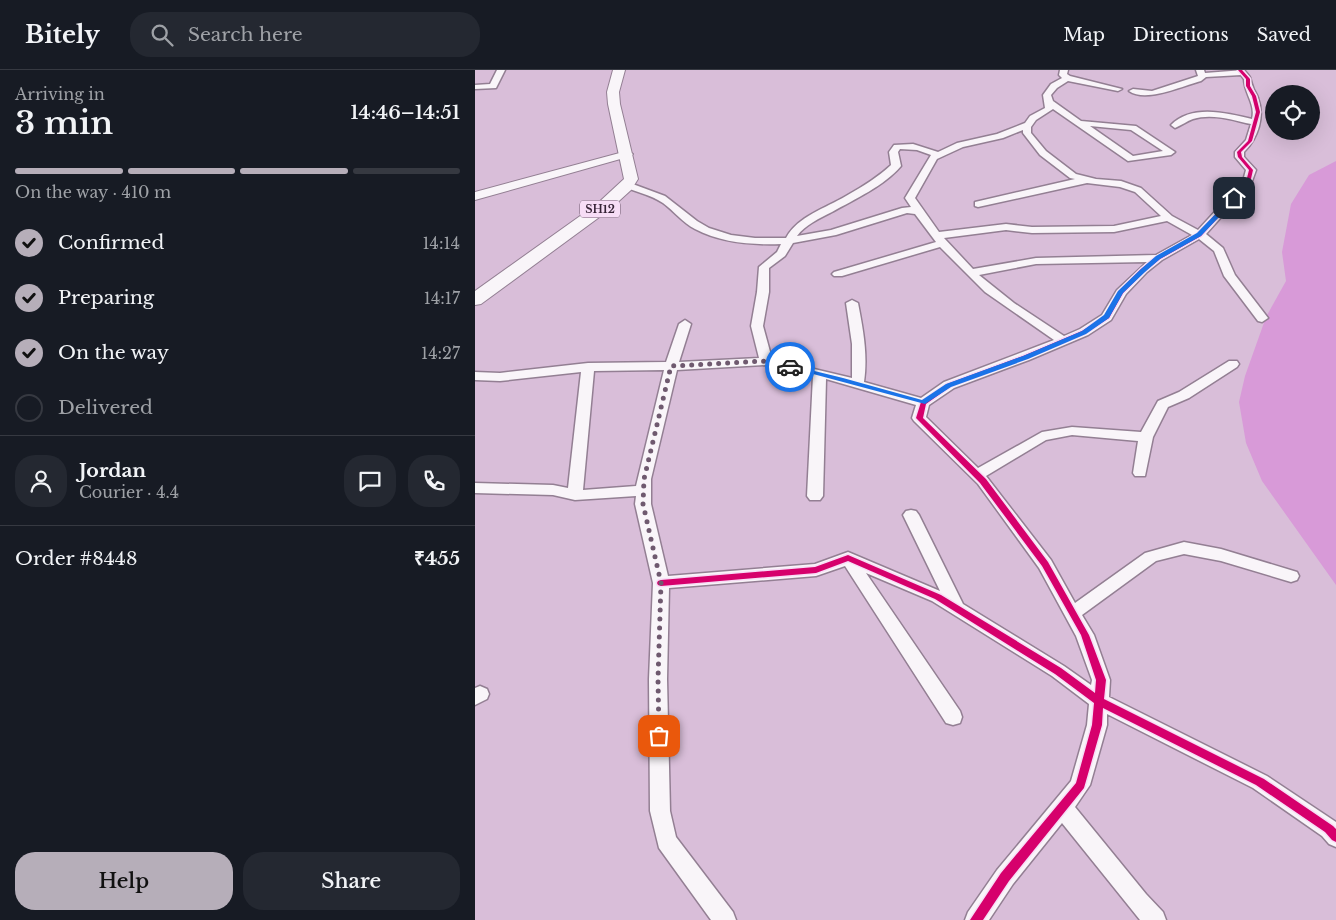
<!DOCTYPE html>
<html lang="en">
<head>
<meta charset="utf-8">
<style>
  body { margin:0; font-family:"Libre Baskerville",serif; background:#242831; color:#f1f3f6; height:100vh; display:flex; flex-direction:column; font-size:19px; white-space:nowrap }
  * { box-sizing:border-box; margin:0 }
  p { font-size:16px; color:#9ea1a6 }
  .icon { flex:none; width:28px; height:28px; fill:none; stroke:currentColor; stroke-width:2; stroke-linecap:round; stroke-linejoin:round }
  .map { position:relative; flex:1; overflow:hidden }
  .details { display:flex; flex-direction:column; background:#171b24; width:475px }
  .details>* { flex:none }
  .controls { position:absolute; left:790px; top:15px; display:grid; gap:10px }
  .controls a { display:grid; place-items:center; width:55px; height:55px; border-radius:50%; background:#171b24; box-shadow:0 5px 20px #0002; font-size:25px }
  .pin { position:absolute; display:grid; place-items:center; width:42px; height:42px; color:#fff; margin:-21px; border-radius:10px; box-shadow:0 2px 8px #0006 }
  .courier { position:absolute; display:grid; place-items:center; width:50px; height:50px; margin:-25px; border:4px solid #1a73e8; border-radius:50%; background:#fff; color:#222; box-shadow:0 1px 6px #0007 }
  .summary em { font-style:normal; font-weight:600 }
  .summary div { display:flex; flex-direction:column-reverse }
  .summary { display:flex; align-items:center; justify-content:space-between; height:85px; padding:0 15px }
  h1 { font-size:32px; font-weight:600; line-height:38px }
  .bar { display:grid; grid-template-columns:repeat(4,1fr); gap:8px 5px; align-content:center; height:60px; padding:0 15px }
  .bar i { height:6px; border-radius:4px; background:#363941 }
  .bar .current { background:#b6aeb9 }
  .bar p { grid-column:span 4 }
  .line { display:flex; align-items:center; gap:12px; padding:0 15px; border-top:1px solid #363941 }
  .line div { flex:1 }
  .round { display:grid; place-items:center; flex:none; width:52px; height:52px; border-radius:20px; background:#242831 }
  ol { padding:0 15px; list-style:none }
  li { display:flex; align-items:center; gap:15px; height:55px }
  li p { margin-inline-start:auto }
  li .icon { padding:5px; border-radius:50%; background:#b6aeb9; color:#111; stroke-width:4 }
  li:last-child { color:#9ea1a6 }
  li i { width:28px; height:28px; border:2px solid #363941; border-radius:50% }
  .button { display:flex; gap:10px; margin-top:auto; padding:10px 15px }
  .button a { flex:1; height:58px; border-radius:20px; background:#b6aeb9; color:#111; font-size:20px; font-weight:600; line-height:58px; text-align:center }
  .button a+a { background:#242831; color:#f1f3f6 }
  header { display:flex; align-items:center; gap:30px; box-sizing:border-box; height:70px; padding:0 25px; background:#171b24; border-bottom:1px solid #363941 }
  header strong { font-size:24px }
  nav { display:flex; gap:28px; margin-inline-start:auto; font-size:18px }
  .search { width:350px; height:45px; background:#242831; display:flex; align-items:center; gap:12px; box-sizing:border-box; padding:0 18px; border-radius:20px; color:#9ea1a6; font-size:19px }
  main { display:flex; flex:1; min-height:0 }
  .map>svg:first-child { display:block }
  .water { fill:#d89ad8 }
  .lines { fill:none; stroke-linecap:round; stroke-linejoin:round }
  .minor-casing { stroke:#937f93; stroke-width:3 }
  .tertiary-casing { stroke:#937f93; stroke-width:2 }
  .primary-casing { stroke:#937f93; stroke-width:2 }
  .minor { fill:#f9f5f9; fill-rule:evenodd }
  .tertiary { fill:#f9f5f9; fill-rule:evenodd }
  .primary { fill:#f9f5f9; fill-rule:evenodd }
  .cycleway-casing { stroke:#f7ddf6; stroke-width:3 }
  .cycleway { fill:#d6006c; fill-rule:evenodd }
  .route { fill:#1a73e8 }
  .done { stroke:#6f596f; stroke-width:5; stroke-dasharray:0 9 }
  .labels { text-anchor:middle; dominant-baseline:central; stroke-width:4.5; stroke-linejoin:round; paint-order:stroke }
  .shield { fill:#f7ddf6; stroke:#705b70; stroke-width:1 }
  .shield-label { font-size:11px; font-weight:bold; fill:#362336 }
</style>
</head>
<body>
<header>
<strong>Bitely</strong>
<div class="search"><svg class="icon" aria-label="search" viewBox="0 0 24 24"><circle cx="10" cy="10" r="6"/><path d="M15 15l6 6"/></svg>Search here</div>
<nav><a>Map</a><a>Directions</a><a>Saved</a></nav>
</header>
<main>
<section class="details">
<div class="summary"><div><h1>3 min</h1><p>Arriving in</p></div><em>14:46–14:51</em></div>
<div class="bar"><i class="current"></i><i class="current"></i><i class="current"></i><i></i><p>On the way · 410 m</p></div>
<ol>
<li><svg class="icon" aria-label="check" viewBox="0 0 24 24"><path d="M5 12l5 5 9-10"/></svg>Confirmed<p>14:14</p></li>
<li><svg class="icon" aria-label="check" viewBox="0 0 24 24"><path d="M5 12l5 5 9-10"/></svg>Preparing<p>14:17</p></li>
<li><svg class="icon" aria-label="check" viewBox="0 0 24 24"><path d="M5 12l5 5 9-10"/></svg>On the way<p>14:27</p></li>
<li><i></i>Delivered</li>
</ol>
<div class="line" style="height:90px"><a class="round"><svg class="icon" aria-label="person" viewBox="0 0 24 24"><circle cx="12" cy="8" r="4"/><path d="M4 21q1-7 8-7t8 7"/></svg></a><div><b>Jordan</b><p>Courier · 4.4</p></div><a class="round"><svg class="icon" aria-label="chat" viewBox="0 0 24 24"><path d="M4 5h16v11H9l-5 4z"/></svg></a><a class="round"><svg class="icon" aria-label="phone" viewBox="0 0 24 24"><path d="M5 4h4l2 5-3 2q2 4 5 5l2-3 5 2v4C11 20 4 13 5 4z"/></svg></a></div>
<div class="line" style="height:65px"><div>Order #8448</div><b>₹455</b></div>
<div class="button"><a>Help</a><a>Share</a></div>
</section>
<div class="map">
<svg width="861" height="850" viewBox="0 0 861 850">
  <rect width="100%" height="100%" fill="#d9bed9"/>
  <!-- water -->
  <path class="water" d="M861 91V515L787 411 771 373 764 332 770 306 791 247 811 211 807 182 816 134 834 105Z"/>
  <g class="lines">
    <defs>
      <path id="minor" d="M22 0H30L21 18 0 19V15L15 14Z
        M585 0H593L592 4 595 6 647 19 643 21 593 11 582 18 576 25 578 31 606 51 661 56 700 82 696 85 653 91 578 39 561 50 556 57V63L571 81 601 104 621 109 646 111 666 118 697 146 723 160 768 111 771 100 760 87V82L771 70 776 54C757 50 737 43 718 49 712 51 707 55 700 58L696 55C717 34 751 43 777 49 781 34 769 23 769 9L766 5 731 7 726 11C707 16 671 33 654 21L658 19 677 21 720 7 723 6 721 0H729L730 3 769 0C778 10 774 7 778 17 779 21 782 24 783 28 790 47 783 68 769 82V87L781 100 776 114 731 164 748 178 760 205 793 248 787 252 783 251 749 206 739 181 724 169 687 190 672 202 651 224 636 250 613 265 554 290 479 318 454 335 451 347 503 398 567 362 597 357 666 362 683 331 704 322 754 291H762L764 294 762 297 714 328 693 337 678 367 670 406H660L658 403 663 371 597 365 571 370 511 406 576 490 600 533 670 483 709 472 746 479 822 502 824 506 822 510 816 512 746 491 709 484 681 491 607 545 619 565 635 610 634 627 792 706 861 752V777L854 774 847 766 778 718 632 644V655L615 715 600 737 671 824 688 842 691 850H665L587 753 538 814 514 850H490L493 842 522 800 596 711 612 655 614 634 577 606 457 531 391 503 485 641 487 647 485 653 478 655 471 653 370 496 341 506 194 518 192 609 195 741 201 767 258 842 261 850H236L184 778 175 741 174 609 178 513 160 434 161 426 100 430 78 425 0 423V413L78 415 93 418 106 302 25 311 0 310V302L25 303 113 293 191 292 204 254 210 250 216 254 204 292 284 288 276 256 282 222 284 197 302 182 306 174C278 175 246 173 220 159 208 153 199 141 188 133 176 125 162 122 149 117V113H155L190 126 222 151 234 158 256 165 280 168H311C323 146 351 138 371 126 387 117 403 107 416 95L414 82 419 75 438 74 463 82 482 73 522 64 550 53 555 46 570 38 568 25 576 14 587 8 584 5ZM615 56 656 60 688 81 658 86ZM548 60V63L565 85 595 108 600 109 500 132V136L503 137 612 113 645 117 660 122 686 146 639 156 557 157 531 154 464 162 440 128 462 89 488 77 528 68ZM425 79 442 80 456 85 430 128 436 137 427 138 356 160 322 166C330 155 345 148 357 142 380 129 409 116 426 96L423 82ZM432 143 440 144 461 172 359 202 357 204 359 206H367L465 177 510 222 579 270 469 312 446 328 389 312C393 285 388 259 383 233L377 230 371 233 377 274V308L297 289 288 256 294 222V198L310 186 318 173 361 165ZM692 151 717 165 681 185 561 188 498 199 469 168 531 160 557 163 639 162ZM672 192 642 220 627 245 605 259 589 266 539 233 504 205 561 194ZM291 295 338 306 332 426 335 430H345L348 426 351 309 441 335 437 348 439 351 503 414 564 498 601 566 617 610 616 615 589 596 488 534 444 445 441 441 436 440 431 441 428 445 465 521 373 482 340 494 193 506 176 434V409L202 300ZM189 300 161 416 108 420 119 301Z
        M5 616 12 619 14 624 12 629 0 635V618Z"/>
      <path id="tertiary" d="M152 81 158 84 156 86 0 130V122Z"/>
      <path id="primary" d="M138 0H150L144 22 145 34 163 109 156 120 134 140 6 234 0 235V221L122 134 149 109 133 34 132 22Z"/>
    </defs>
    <!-- minor casing -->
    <use href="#minor" class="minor-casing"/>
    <!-- tertiary casing -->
    <use href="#tertiary" class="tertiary-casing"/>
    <!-- primary casing -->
    <use href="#primary" class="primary-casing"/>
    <!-- minor -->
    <use href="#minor" class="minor"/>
    <!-- tertiary -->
    <use href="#tertiary" class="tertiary"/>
    <!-- primary -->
    <use href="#primary" class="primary"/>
    <defs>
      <path id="cycleway" d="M763 0H767L775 9V16L781 26 785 42 777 71 766 82 767 87 778 100 775 113 726 166 685 189 670 201 648 223 634 248 611 263 552 288 476 316 451 334 448 348 511 409 573 492 614 565 631 610 629 629 789 709 858 756 861 759V772L857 770 850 762 781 715 628 638 627 655 609 718 534 811 508 850H495L526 803 601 713 617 655 619 633 580 604 460 529 373 491 341 503 186 516 183 515 182 513 183 511 186 510 340 497 373 485 466 525 586 598 620 623 621 610 606 565 567 496 505 413 441 348 446 332 472 314 548 286 607 261 630 246 644 221 666 199 681 187 722 164 771 112 774 100 763 87 762 82 773 71 781 42 777 26 771 16V9Z"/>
    </defs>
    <!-- cycleway casing -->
    <use href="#cycleway" class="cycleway-casing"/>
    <!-- cycleway -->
    <use href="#cycleway" class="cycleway"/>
  </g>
  <!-- route -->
  <path class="route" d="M757 127 762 128 726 166 685 189 670 202 648 223 634 248 611 264 553 289 476 317 450 334 312 297 315 295 368 308 447 330 471 314 548 286 607 261 629 245 643 221 666 199 681 186 722 163Z"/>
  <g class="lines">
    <!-- done -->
    <path class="done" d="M184 666 183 609 186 513 168 434 169 409 196 296 291 291 315 297"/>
  </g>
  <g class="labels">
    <!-- shield labels -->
    <rect class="shield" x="105" y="130.5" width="40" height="17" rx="4"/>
    <g class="shield-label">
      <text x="125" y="139">SH12</text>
    </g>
  </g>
</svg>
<div class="controls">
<a><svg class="icon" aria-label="locate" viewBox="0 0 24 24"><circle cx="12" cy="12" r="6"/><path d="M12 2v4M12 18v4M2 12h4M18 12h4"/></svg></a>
</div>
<div class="pin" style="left:184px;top:666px;background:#ea580c"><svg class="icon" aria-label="bag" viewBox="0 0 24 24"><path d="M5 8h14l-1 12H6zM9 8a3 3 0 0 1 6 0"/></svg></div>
<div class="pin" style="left:759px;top:128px;background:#1f2937"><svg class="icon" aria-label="home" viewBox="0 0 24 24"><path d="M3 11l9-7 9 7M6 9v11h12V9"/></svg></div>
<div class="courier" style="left:315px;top:297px"><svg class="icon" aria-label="car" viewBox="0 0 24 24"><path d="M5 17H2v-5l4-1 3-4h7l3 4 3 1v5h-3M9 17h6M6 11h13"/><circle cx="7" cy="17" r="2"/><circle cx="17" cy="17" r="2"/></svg></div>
</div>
</main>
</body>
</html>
